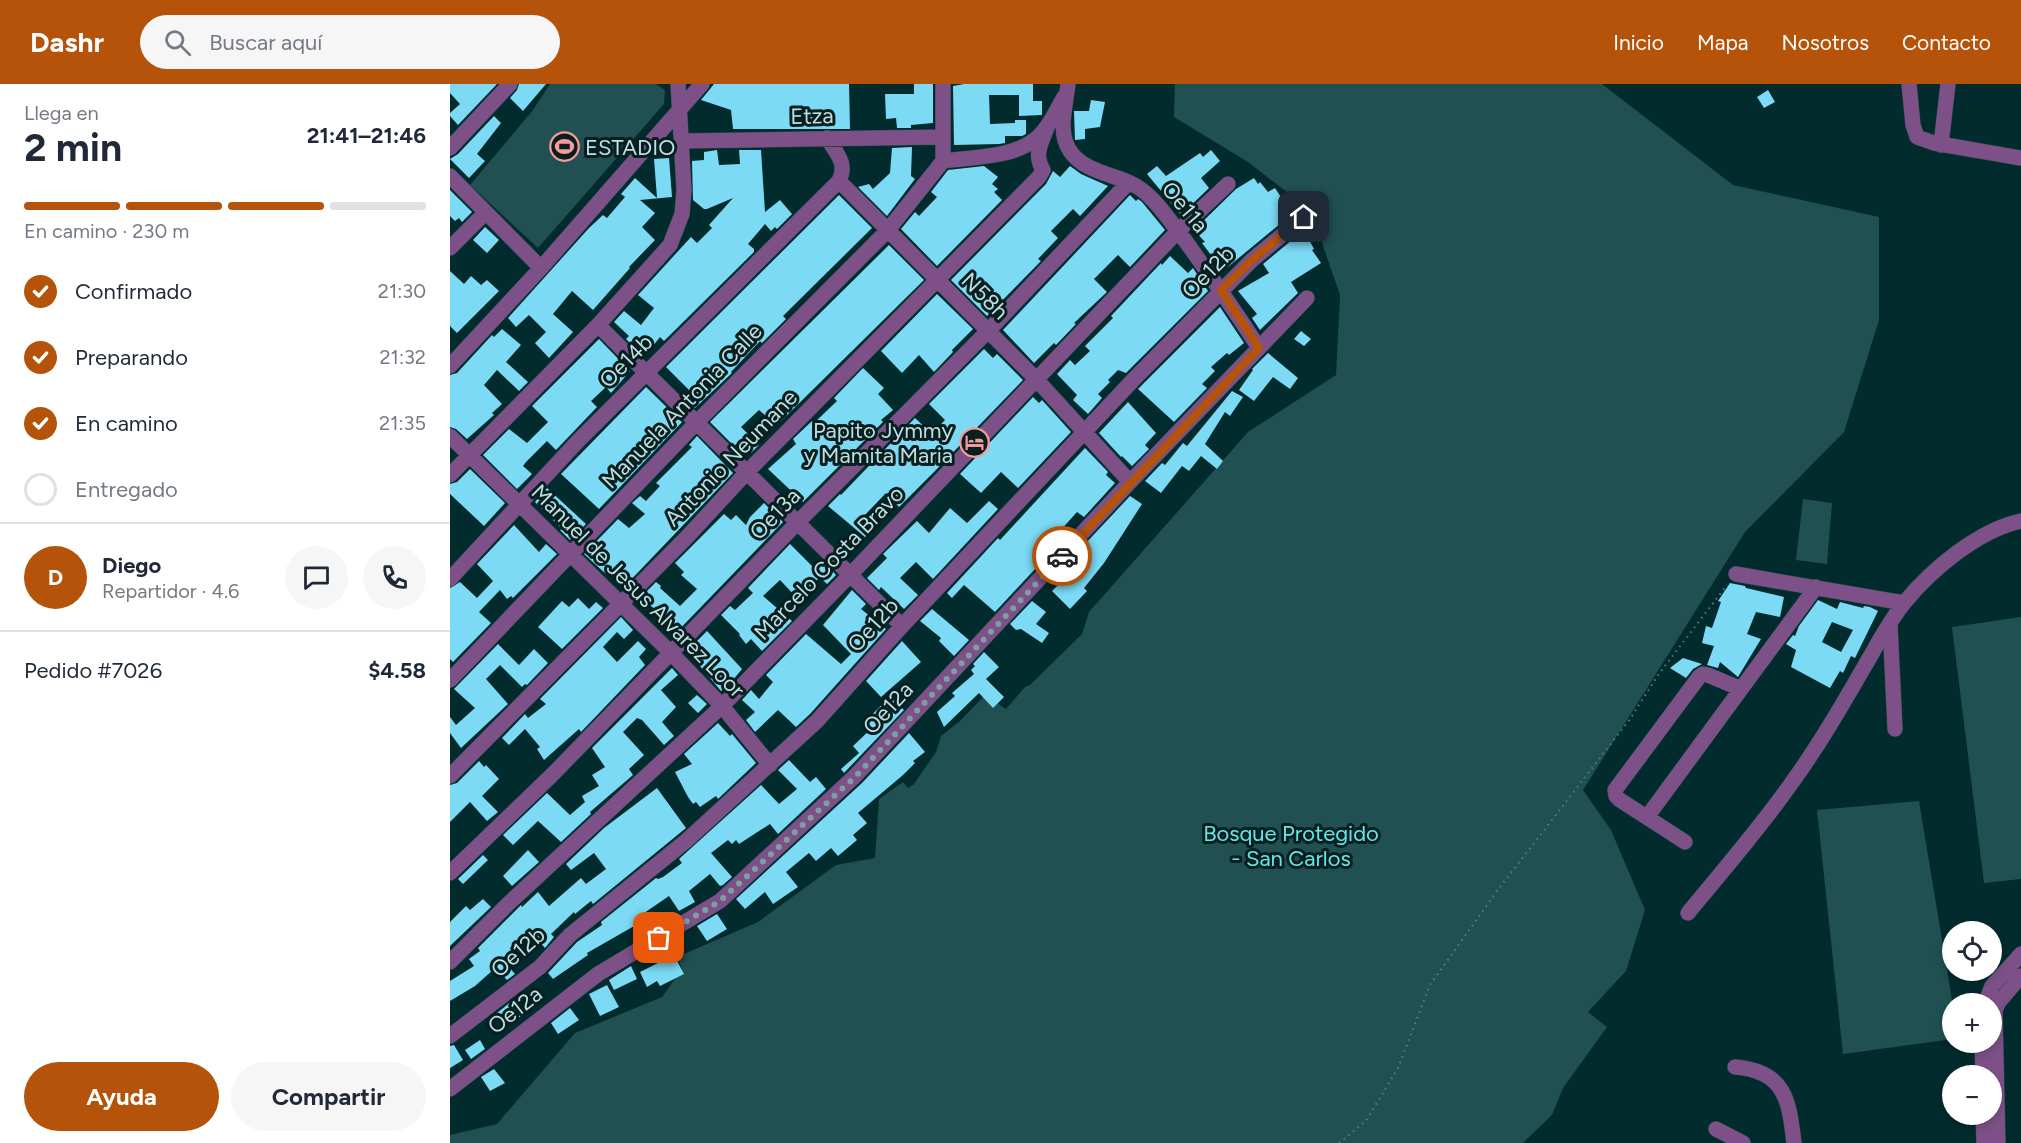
<!DOCTYPE html>
<html lang="es">
<head>
<meta charset="utf-8">
<style>
  body { margin:0; font-family:Figtree,sans-serif; background:#f6f6f7; color:#1f2937; height:100vh; display:flex; flex-direction:column; font-size:22px; white-space:nowrap }
  * { box-sizing:border-box; margin:0 }
  p { font-size:20px; color:#747a83 }
  .icon { flex:none; width:33px; height:33px; fill:none; stroke:currentColor; stroke-width:2; stroke-linecap:round; stroke-linejoin:round }
  .map { position:relative; flex:1; overflow:hidden }
  .sheet { display:flex; flex-direction:column; background:#fff; width:450px }
  .sheet>* { flex:none }
  .buttons { position:absolute; left:1492px; top:837px; display:grid; gap:12px }
  .buttons a { display:grid; place-items:center; width:60px; height:60px; border-radius:50%; background:#fff; box-shadow:0 3px 9px #0003; font-size:30px }
  .pin { position:absolute; display:grid; place-items:center; width:51px; height:51px; color:#fff; margin:-26px; border-radius:12px; box-shadow:0 3px 9px #0006 }
  .courier { position:absolute; display:grid; place-items:center; width:60px; height:60px; margin:-30px; border:4px solid #b45309; border-radius:50%; background:#fff; color:#222; box-shadow:0 2px 8px #0007 }
  .headline em { font-style:normal; font-weight:700 }
  .headline div { display:flex; flex-direction:column-reverse }
  .headline { display:flex; align-items:center; justify-content:space-between; height:102px; padding:0 24px }
  h1 { font-size:39px; font-weight:700; line-height:45px }
  .bar { display:grid; grid-template-columns:repeat(4,1fr); gap:9px 6px; align-content:center; height:72px; padding:0 24px }
  .bar i { height:8px; border-radius:4px; background:#e0e1e3 }
  .bar .current { background:#b45309 }
  .bar p { grid-column:span 4 }
  .line { display:flex; align-items:center; gap:15px; padding:0 24px; border-top:2px solid #e0e1e3 }
  .line div { flex:1 }
  .round { display:grid; place-items:center; flex:none; width:63px; height:63px; border-radius:32px; background:#f6f6f7 }
  ol { padding:0 24px; list-style:none }
  li { display:flex; align-items:center; gap:18px; height:66px }
  li p { margin-inline-start:auto }
  li .icon { padding:6px; border-radius:50%; background:#b45309; color:#fff; stroke-width:4 }
  li:last-child { color:#747a83 }
  li i { width:33px; height:33px; border:3px solid #e0e1e3; border-radius:50% }
  .cta { display:flex; gap:12px; margin-top:auto; padding:12px 24px }
  .cta a { flex:1; height:69px; border-radius:36px; background:#b45309; color:#fff; font-size:24px; font-weight:700; line-height:69px; text-align:center }
  .cta a+a { background:#f6f6f7; color:#1f2937 }
  header { display:flex; align-items:center; gap:36px; box-sizing:border-box; height:84px; padding:0 30px; background:#b45309; color:#fff }
  header strong { font-size:28px }
  nav { display:flex; gap:33px; margin-inline-start:auto; font-size:21px }
  .search { width:420px; height:54px; background:#f6f6f7; display:flex; align-items:center; gap:15px; box-sizing:border-box; padding:0 21px; border-radius:33px; color:#747a83; font-size:22px }
  main { display:flex; flex:1; min-height:0 }
  .map>svg:first-child { display:block }
  .green { fill:#205052 }
  .building { fill:#7cdaf5; fill-rule:evenodd }
  .lines { fill:none; stroke-linecap:round; stroke-linejoin:round }
  .minor-casing { stroke:#20484a; stroke-width:16 }
  .path { stroke:#587e80; stroke-width:2; stroke-dasharray:1.5 4.5; stroke-linecap:butt }
  .minor { stroke:#7d5188; stroke-width:15 }
  .done { stroke:#7ca0a2; stroke-width:6; stroke-dasharray:0 10.8 }
  .route { stroke:#b45309; stroke-width:8 }
  .labels { text-anchor:middle; dominant-baseline:central; stroke-width:6; stroke-linejoin:round; paint-order:stroke }
  .street-label { font-size:22px; fill:#bddfe1; stroke:#081f20 }
  .poi-label { font-size:22px; fill:#bddfe1; stroke:#081f20; text-anchor:start }
  .park-label { font-size:22px; fill:#63e6ec; stroke:#081f20 }
</style>
</head>
<body>
<header>
<strong>Dashr</strong>
<div class="search"><svg class="icon" aria-label="search" viewBox="0 0 24 24"><circle cx="10" cy="10" r="6"/><path d="M15 15l6 6"/></svg>Buscar aquí</div>
<nav><a>Inicio</a><a>Mapa</a><a>Nosotros</a><a>Contacto</a></nav>
</header>
<main>
<section class="sheet">
<div class="headline"><div><h1>2 min</h1><p>Llega en</p></div><em>21:41–21:46</em></div>
<div class="bar"><i class="current"></i><i class="current"></i><i class="current"></i><i></i><p>En camino · 230 m</p></div>
<ol>
<li><svg class="icon" aria-label="check" viewBox="0 0 24 24"><path d="M5 12l5 5 9-10"/></svg>Confirmado<p>21:30</p></li>
<li><svg class="icon" aria-label="check" viewBox="0 0 24 24"><path d="M5 12l5 5 9-10"/></svg>Preparando<p>21:32</p></li>
<li><svg class="icon" aria-label="check" viewBox="0 0 24 24"><path d="M5 12l5 5 9-10"/></svg>En camino<p>21:35</p></li>
<li><i></i>Entregado</li>
</ol>
<div class="line" style="height:108px"><b class="round" style="background:#b45309;color:#fff">D</b><div><b>Diego</b><p>Repartidor · 4.6</p></div><a class="round"><svg class="icon" aria-label="chat" viewBox="0 0 24 24"><path d="M4 5h16v11H9l-5 4z"/></svg></a><a class="round"><svg class="icon" aria-label="phone" viewBox="0 0 24 24"><path d="M5 4h4l2 5-3 2q2 4 5 5l2-3 5 2v4C11 20 4 13 5 4z"/></svg></a></div>
<div class="line" style="height:78px"><div>Pedido #7026</div><b>$4.58</b></div>
<div class="cta"><a>Ayuda</a><a>Compartir</a></div>
</section>
<div class="map">
<svg width="1571" height="1059" viewBox="0 0 1571 1059">
  <rect width="100%" height="100%" fill="#022b2d"/>
  <!-- green -->
  <path class="green" d="M100 0H206L215 6 214 20 88 164 20 101 83 26Z
    M725 0H1152L1283 101 1429 133V236L1394 348 1295 448 1133 706 1161 746 1195 826 1176 887 1138 928 1157 943 1113 1004 1102 1031 1073 1059H0V1051L47 1040 125 949 212 913 232 885 227 873 308 838 386 781 425 774 429 715 453 698 458 704 464 700 486 668 491 652 510 637 535 611 556 625 575 603 580 601 632 550 639 528 798 348 886 291 890 211 861 127 798 78 724 33Z
    M1353 415 1382 419 1377 480 1346 476Z
    M1571 533V795L1534 799 1502 543Z
    M1469 717 1503 922V955L1393 970 1367 726Z"/>
  <!-- building -->
  <path class="building" d="M0 0H47L8 41 0 32V29L10 20 0 9Z
    M69 0H96L73 27 60 14 67 6Z
    M264 0H399L400 45H283L281 26 251 16Z
    M464 0H483V39L461 41V44H447L446 34 436 35 435 10H464Z
    M514 0H583V17H592V31L569 32V11H539L540 40 565 39V36H576V50L572 52H555V59L549 60 504 61 503 2Z
    M1318 6 1325 18 1314 24 1307 13Z
    M641 16 655 18 650 43 635 45V55L625 56 624 27H639Z
    M44 32 51 39 27 70 35 77 19 94 0 75 8 70Z
    M462 63 461 92 465 95 437 132 408 103 419 100 423 105 440 89 442 64Z
    M267 66 269 81 290 80 289 66H311L315 128 330 116 342 130 327 145 325 143 321 147 315 140 298 160 304 165V168L214 257 210 253 203 262 195 255 186 265 176 255 179 252 164 238 174 227 191 241 204 224 188 211 241 153 247 159 262 144 259 141 283 114 257 125H254L243 116 242 77 254 76V68Z
    M761 66 770 77 751 94 759 104 731 131 697 90 707 82 716 92 750 69 753 73Z
    M219 74 222 113 190 116 205 129 192 143 205 156 179 183 180 184 143 226 122 207 103 230 123 248 99 274 85 259 96 248 79 231 66 243 58 234 139 144 153 131 157 134 175 113 171 110 185 94 207 114 204 75Z
    M534 82 548 93 542 100 548 105 544 108 552 116 487 182 451 145 465 128 469 132 487 113 481 108 498 86Z
    M620 82 631 90 658 102 630 132 623 125 601 147 608 154 588 175 591 177 537 232 501 196 596 100 603 87 610 93Z
    M804 94 808 100 810 98 818 108 825 104 842 130 773 187 752 159 755 158 744 146 786 105Z
    M0 106 22 128 12 138 9 134 5 137 0 132Z
    M389 111 422 144 333 232 336 235 312 259 310 257 281 288 282 289 245 324 235 314 241 308 216 283Z
    M680 111 686 117 688 115 692 118 715 146 680 183 668 171 644 195 657 208 624 239 626 240 606 261 604 259 584 279 553 246Z
    M35 143 49 156 37 169 23 156Z
    M854 146 864 165 862 166 871 179 841 198 848 209 810 246 802 234 807 230 788 207 819 189 813 180Z
    M439 161 474 196 327 341 309 326 291 343 309 361 301 369 289 358 284 362 260 338Z
    M720 172 738 189 743 184 758 207 676 289 668 286 658 296 660 298 648 310 652 314 638 330 623 316 627 311 607 290 620 276 625 281 640 267 635 262 663 234 661 232 711 179 712 181Z
    M0 187 14 200 21 192 31 201 37 196 49 207 7 249 0 242Z
    M487 210 523 245 502 266 503 268 484 288 469 271 452 289 431 267Z
    M770 223 794 259 779 271 777 269 761 283 765 287 752 300 757 304 724 338 688 305Z
    M52 245 71 261 56 278 78 298 69 307 47 286 34 301 52 320 42 329 44 331 17 355 6 345 0 343V291L7 289 42 251 44 253Z
    M851 247 861 255 854 262 844 255Z
    M149 255 180 287 161 309 156 303 141 317 147 323 106 366 97 357 76 378 73 382 82 390 67 405 33 371 59 345 77 359 98 338 82 322Z
    M534 265 543 274 547 270 573 296 484 388 449 423 436 409 414 432 426 443 415 453 378 422 390 410 391 411 465 334 482 350 495 336 479 320Z
    M818 269 848 294 840 305 823 293 804 317 789 306 803 286 802 285Z
    M413 284 434 304 428 310 443 326 431 336 433 338 353 418 318 385 346 360 343 355 362 337 364 339 387 317 384 314Z
    M196 303 232 338 149 425 111 390Z
    M782 307 793 313 780 332 775 328 755 360 773 377 767 385 751 372 739 387 732 382 711 409 695 397 712 379 715 381 733 359 737 362Z
    M583 313 589 319 592 316 621 348 568 404 551 388 531 409 510 390Z
    M678 318 706 349 695 361 699 365 682 382 672 372 671 373 649 349Z
    M247 352 283 389 174 503 158 488 156 490 134 470 168 435 179 444 195 430 182 419 190 412 196 417 210 402 206 399 242 363 239 361Z
    M635 364 658 388 656 391 665 399 634 433 627 428 609 448 614 454 545 528 514 501 502 514 497 509 548 454 550 456Z
    M20 385 55 419 34 442 0 410V400L7 398Z
    M97 404 136 440 120 456 110 446 112 445 85 418Z
    M680 412 692 420 654 479 634 504 637 507 620 525 602 507 626 483 619 477Z
    M539 417 548 425 483 495 466 478 450 494 468 511 454 525 431 503 429 506 417 494 437 474 433 470 467 437 479 449 500 424 517 439Z
    M314 419 333 438 223 552 212 541 217 536 200 521 196 526 187 517 206 498 211 502 210 504 230 522 247 505 231 491 234 488 225 479 274 430 281 436 286 431 296 441 300 433Z
    M64 441 89 468 96 460 107 470 63 514 61 512 57 515 50 506 29 528 41 539 3 578 0 575V504L10 498 27 514 43 497 27 480Z
    M340 460 365 485 373 477 386 491 377 500 370 493 348 515 330 496 313 512 342 537 312 567 301 555 296 560 289 551 290 550 271 531 280 522 285 526 303 509 298 504Z
    M1280 499 1295 502 1296 504 1334 513 1330 533 1306 528 1297 550 1311 555 1288 593 1270 578 1268 584 1257 581 1264 562 1252 559 1256 542 1262 544 1271 518 1268 517Z
    M402 506 416 520 411 525 436 545 360 630 346 643 328 626 305 648 296 636 305 628 292 616 301 606 309 615 323 598 316 591 356 550 391 580 401 570 373 541Z
    M128 514 139 525 146 518 153 524 112 565 88 543 112 517 119 523Z
    M1368 516 1387 525 1390 518 1413 524 1414 522 1420 523 1428 527 1405 574 1401 572 1393 589 1390 587 1380 604 1341 583 1346 566 1336 560 1343 551 1345 552 1349 542ZM1382 538 1403 546 1391 568 1372 558Z
    M582 517 596 528 586 540 599 549 592 559 571 545 566 546 560 540Z
    M482 525 519 556 504 572 489 557 491 554 470 537Z
    M171 533 183 546 174 555 167 548 153 563 167 578 188 557 196 565 189 573 195 581 131 648 129 645 94 676 87 665 90 663 75 645 59 661 52 654 75 630 78 634 96 620 90 615Z
    M257 547 292 585 278 602 271 607 250 582 252 580 238 566Z
    M452 557 471 578 431 613 416 597Z
    M48 560 69 581 84 565 98 579 77 601 75 600 72 603 50 581 36 595 58 620 11 664 0 649V633L6 641 25 624 4 605Z
    M534 568 549 583 536 595 554 613 543 624 529 609 494 643 487 628 505 612 502 609 524 590 521 586 525 582 523 580Z
    M1233 574 1252 580 1243 585 1236 594 1220 584Z
    M222 584 228 591 211 606 226 623 212 638 224 652 214 661 192 636 187 634 173 648 194 671 179 685 183 691 140 728 141 730 111 758 88 737 63 761 53 751 97 709 120 731 135 718 132 712 149 702 142 691 155 683 142 664Z
    M247 611 257 620 248 629 238 619Z
    M440 612 454 626 394 689 391 685 409 669 403 662 422 644 415 638Z
    M268 639 280 652 282 650 306 679 268 715 266 712 250 723 246 718 243 720 238 713 225 688 242 680 234 670Z
    M459 649 475 668 463 677 465 679 453 691 408 729 417 739 403 751 407 756 388 772 381 764 366 777 359 769 336 788 348 803 323 820 315 808 295 825 286 815 412 699Z
    M339 676 360 698 366 693 376 705 328 750 320 740 289 760 286 756 282 760 278 756 261 769 282 793 273 801 270 802 260 790 239 807 245 818 229 827 219 812 184 836 186 841 137 869 138 871 103 895 98 889 127 858 152 841 151 838 206 794 208 795 213 793 232 779 229 775 311 701 329 720 347 705 328 686Z
    M29 677 34 683 36 681 49 695 32 712 48 728 37 737 20 718 0 738V701L7 699Z
    M207 704 236 744 143 820 141 817 125 830 124 828 101 850 104 853 95 864 80 847 52 875 65 890 57 896 49 887 46 889 43 886 25 902 0 917V897L24 882 19 875 30 867 28 864 71 821 72 823 88 808 99 822 131 794 136 800 156 785 144 769 121 786 116 780 154 744Z
    M78 766 89 778 62 802 53 792Z
    M33 771 38 776 13 800 8 795Z
    M33 815 41 823 0 862V838L16 822 20 826Z
    M267 830 277 845 257 857 247 842Z
    M224 871 234 890 210 902 207 897 197 903 190 888Z
    M181 882 187 895 164 906 159 896Z
    M157 901 169 923 150 932 139 910Z
    M62 917 72 932 53 940 47 929Z
    M120 924 129 936 108 950 101 939Z
    M30 956 35 965 21 975 15 966Z
    M4 961 13 976 0 984V962Z
    M44 985 55 999 40 1007 31 993Z"/>
  <g class="lines">
    <defs>
      <path id="minor" d="M493 0V77
        M618 0C616 21 607 48 620 67 636 91 672 90 692 106 709 119 721 139 734 155 760 191 785 227 809 264
        M1459 0 1463 41 1467 53 1484 59 1571 74
        M232 57 493 53
        M1491 61 1498 0
        M0 64 60 0
        M493 77C523 73 565 74 588 53 600 42 606 27 614 13
        M0 92 91 184
        M389 97 586 295 680 398
        M0 164 35 129
        M148 241 452 542
        M0 282 91 184 252 0
        M0 352 221 569 272 622 320 681
        M0 391 148 241 220 161 232 130 234 106 228 0
        M1286 490 1454 519
        M0 495 127 358 389 97C398 79 386 69 377 54
        M1440 540 1445 645
        M0 596 246 339 438 146 493 77
        M0 692 237 453 297 388 589 93 593 86C583 70 592 58 598 41
        M1197 733 1366 503
        M1235 758 1170 716 1166 712 1165 706 1249 593 1253 590 1258 591 1291 605
        M0 789 102 691 348 438 538 247 678 99
        M1238 829C1274 785 1311 743 1343 697 1369 661 1391 623 1413 585 1426 563 1438 539 1454 519 1481 486 1528 446 1571 437
        M0 878 58 820 272 622 401 490 728 147 778 100
        M1535 920 1542 902 1571 870
        M0 952 90 883 120 851 236 757 367 637 452 542 684 295 802 176 854 133
        M1532 958 1533 992
        M1285 983C1336 987 1339 1017 1344 1059
        M0 1005 148 890 270 817 405 692 680 398 857 214
        M1533 1030 1534 1059
        M1266 1045 1293 1059
        M1548 1059 1545 927 1548 919 1571 892"/>
    </defs>
    <!-- minor casing -->
    <use href="#minor" class="minor-casing"/>
    <!-- path -->
    <path class="path" d="M889 1059 916 1037 948 984 980 901 1047 807 1180 635 1208 591 1277 501"/>
    <!-- minor -->
    <use href="#minor" class="minor"/>
  </g>
  <g class="lines">
    <!-- done -->
    <path class="done" d="M209 854 270 817 405 693 612 472"/>
    <!-- route -->
    <path class="route" d="M612 472 809 264 771 206 802 176 854 133"/>
  </g>
  <!-- icons -->
  <defs>
    <symbol id="stadium-ring" viewBox="-11 -11 22 22"><circle r="9.5" fill="#081f20" stroke="#f59b9b" stroke-width="1.5"/><path d="M0-5a6.5 5 0 1 0 0 10a6.5 5 0 1 0 0-10ZM-3.5-1.8h7v3.6h-7Z" fill="#f59b9b"/></symbol>
    <symbol id="hotel-ring" viewBox="-11 -11 22 22"><circle r="9.5" fill="#081f20" stroke="#f59b9b" stroke-width="1.5"/><path d="M-6-4.5h1.5V1H6V5H4.5V3h-9V5H-6ZM-4 0a1.8 1.8 0 1 1 3.6 0ZM.5 0V-2.5h3Q6-2.5 6 0Z" fill="#f59b9b"/></symbol>
  </defs>
  <g fill-rule="evenodd">
    <use href="#stadium-ring" x="98" y="46" width="33" height="33"/>
    <use href="#hotel-ring" x="508" y="342" width="33" height="33"/>
  </g>
  <g class="labels">
    <!-- street labels -->
    <g class="street-label">
      <text transform="translate(362 32) rotate(-1)">Etza</text>
      <text transform="translate(735 123) rotate(50)">Oe11a</text>
      <text transform="translate(758 188) rotate(-45)">Oe12b</text>
      <text transform="translate(535 212) rotate(45)">N58h</text>
      <text transform="translate(176 277) rotate(-45)">Oe14b</text>
      <text transform="translate(232 322) rotate(-46)">Manuela Antonia Calle</text>
      <text transform="translate(281 374) rotate(-46)">Antonio Neumane</text>
      <text transform="translate(325 430) rotate(-46)">Oe13a</text>
      <text transform="translate(379 479) rotate(-46)">Marcelo Costa Bravo</text>
      <text transform="translate(188 507) rotate(45)">Manuel de Jesus Alvarez Loor</text>
      <text transform="translate(423 541) rotate(-48)">Oe12b</text>
      <text transform="translate(438 624) rotate(-47)">Oe12a</text>
      <text transform="translate(68 868) rotate(-41)">Oe12b</text>
      <text transform="translate(65 926) rotate(-38)">Oe12a</text>
    </g>
    <!-- poi labels -->
    <g class="poi-label">
      <text x="135" y="63">ESTADIO</text>
      <text x="503" y="346" text-anchor="end">Papito Jymmy<tspan x="503" dy="25">y Mamita Maria</tspan></text>
    </g>
    <!-- park labels -->
    <g class="park-label">
      <text x="841" y="749">Bosque Protegido<tspan x="841" dy="25">- San Carlos</tspan></text>
    </g>
  </g>
</svg>
<div class="buttons">
<a><svg class="icon" aria-label="locate" viewBox="0 0 24 24"><circle cx="12" cy="12" r="6"/><path d="M12 2v4M12 18v4M2 12h4M18 12h4"/></svg></a>
<a>+</a>
<a>−</a>
</div>
<div class="pin" style="left:209px;top:854px;background:#ea580c"><svg class="icon" aria-label="bag" viewBox="0 0 24 24"><path d="M5 8h14l-1 12H6zM9 8a3 3 0 0 1 6 0"/></svg></div>
<div class="pin" style="left:854px;top:133px;background:#1f2937"><svg class="icon" aria-label="home" viewBox="0 0 24 24"><path d="M3 11l9-7 9 7M6 9v11h12V9"/></svg></div>
<div class="courier" style="left:612px;top:472px"><svg class="icon" aria-label="car" viewBox="0 0 24 24"><path d="M5 17H2v-5l4-1 3-4h7l3 4 3 1v5h-3M9 17h6M6 11h13"/><circle cx="7" cy="17" r="2"/><circle cx="17" cy="17" r="2"/></svg></div>
</div>
</main>
</body>
</html>
